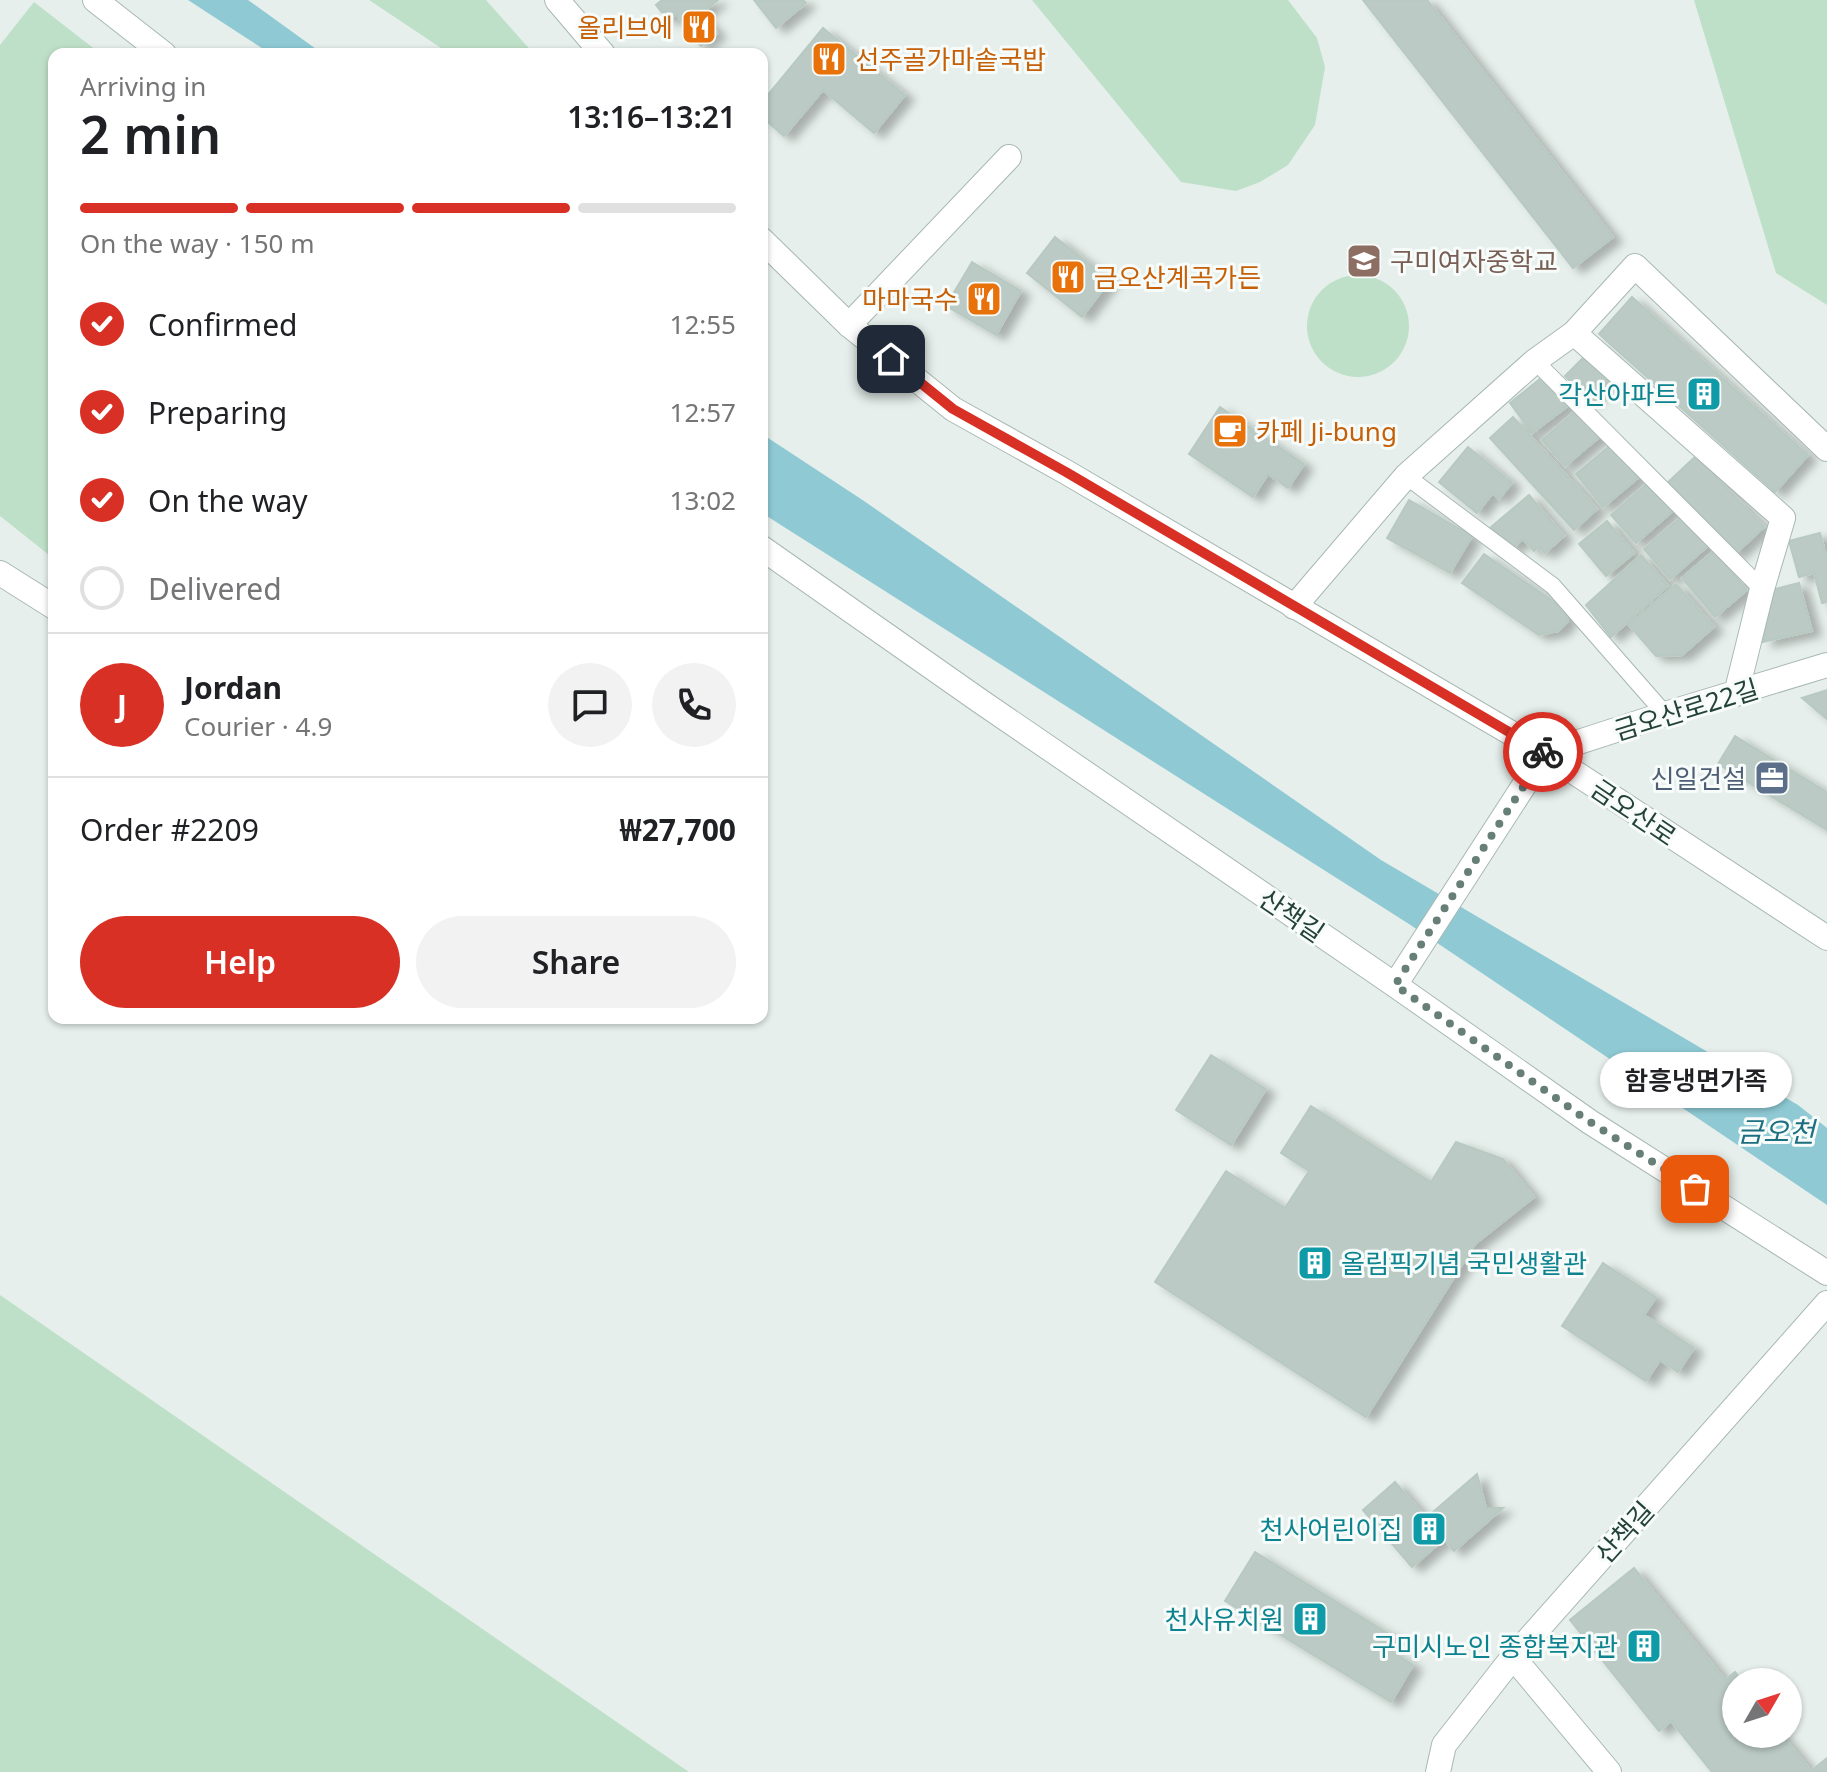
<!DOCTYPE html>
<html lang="en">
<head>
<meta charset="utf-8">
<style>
  body { margin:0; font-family:"Noto Sans","Noto Sans KR",sans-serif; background:#f2f2f2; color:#202124; height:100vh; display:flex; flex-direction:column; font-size:30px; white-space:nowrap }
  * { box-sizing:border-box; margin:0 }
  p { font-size:26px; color:#757577 }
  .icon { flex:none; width:44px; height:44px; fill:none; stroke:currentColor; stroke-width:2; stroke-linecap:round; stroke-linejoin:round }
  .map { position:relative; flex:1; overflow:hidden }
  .drawer { position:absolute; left:48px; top:48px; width:720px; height:976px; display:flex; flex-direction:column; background:#fff; border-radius:16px; box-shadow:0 2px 6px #0004 }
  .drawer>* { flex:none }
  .needle { width:52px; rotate:51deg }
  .buttons { position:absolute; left:1722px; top:1668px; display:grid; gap:16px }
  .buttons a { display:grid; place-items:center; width:80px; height:80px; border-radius:50%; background:#fff; box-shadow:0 2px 6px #0004; font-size:40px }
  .pin { position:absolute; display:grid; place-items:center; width:68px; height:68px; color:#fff; margin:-34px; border-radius:16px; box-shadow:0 4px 12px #0006 }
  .courier { position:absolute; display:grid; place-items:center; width:80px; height:80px; margin:-40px; border:6px solid #d93025; border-radius:50%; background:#fff; color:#222; box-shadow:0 2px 10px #0007 }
  .bubble { position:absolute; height:56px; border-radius:28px; background:#fff; box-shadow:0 2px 6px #0004; font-size:26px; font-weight:600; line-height:56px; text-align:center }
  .headline em { font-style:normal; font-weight:600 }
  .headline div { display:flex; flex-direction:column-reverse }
  .headline { display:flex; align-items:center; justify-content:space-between; height:136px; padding:0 32px }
  h1 { font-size:52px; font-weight:600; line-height:60px }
  .bar { display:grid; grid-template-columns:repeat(4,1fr); gap:12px 8px; align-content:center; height:96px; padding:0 32px }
  .bar i { height:10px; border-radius:6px; background:#e0e0e0 }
  .bar .selected { background:#d93025 }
  .bar p { grid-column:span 4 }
  .line { display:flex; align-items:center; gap:20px; padding:0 32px; border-top:2px solid #e0e0e0 }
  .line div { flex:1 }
  .round { display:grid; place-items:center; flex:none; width:84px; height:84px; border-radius:42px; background:#f2f2f2 }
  ol { padding:0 32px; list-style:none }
  li { display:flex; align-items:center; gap:24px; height:88px }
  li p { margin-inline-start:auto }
  li .icon { padding:8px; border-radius:50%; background:#d93025; color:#fff; stroke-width:4 }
  li:last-child { color:#757577 }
  li i { width:44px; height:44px; border:4px solid #e0e0e0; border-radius:50% }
  .cta { display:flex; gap:16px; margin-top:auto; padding:16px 32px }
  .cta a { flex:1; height:92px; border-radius:48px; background:#d93025; color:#fff; font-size:32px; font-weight:600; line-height:92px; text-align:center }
  .cta a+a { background:#f2f2f2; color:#202124 }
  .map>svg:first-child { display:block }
  .green { fill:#bfe0c8 }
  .water { fill:#8ec9d4 }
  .building { fill:#bbcac4; stroke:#b8c9c2; stroke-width:2; filter:url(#shadow) }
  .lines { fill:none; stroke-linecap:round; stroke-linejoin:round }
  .service-casing { stroke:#a8b8b2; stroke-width:18 }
  .minor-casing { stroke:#a8b8b2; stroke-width:26 }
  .tertiary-casing { stroke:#a8b8b2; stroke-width:26 }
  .service { stroke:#fff; stroke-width:16 }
  .minor { stroke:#fff; stroke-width:24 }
  .tertiary { stroke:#fff; stroke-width:24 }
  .done { stroke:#687f78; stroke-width:8; stroke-dasharray:0 14.4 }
  .route { stroke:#d93025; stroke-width:10 }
  .labels { text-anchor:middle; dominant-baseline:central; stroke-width:6; stroke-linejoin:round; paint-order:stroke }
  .food-label { font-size:26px; fill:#c56008; stroke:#f7fbf9; text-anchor:start }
  .education-label { font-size:26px; fill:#785e54; stroke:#f7fbf9; text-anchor:start }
  .culture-label { font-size:26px; fill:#0d838f; stroke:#f7fbf9; text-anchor:end }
  .street-label { font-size:26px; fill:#24423a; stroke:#f7fbf9 }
  .service-label { font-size:26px; fill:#4e5e75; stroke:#f7fbf9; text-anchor:end }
  .water-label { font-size:28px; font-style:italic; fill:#1c6f80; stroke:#f7fbf9 }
</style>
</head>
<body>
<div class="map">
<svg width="1827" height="1772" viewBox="0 0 1827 1772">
  <defs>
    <filter id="shadow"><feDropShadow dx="9" dy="5" stdDeviation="4" flood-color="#0004"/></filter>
  </defs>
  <rect width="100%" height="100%" fill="#e6efeb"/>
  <!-- green -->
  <path class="green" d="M369 0H486L534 54H450Z
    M1032 0H1288L1317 38 1325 67 1315 125 1288 165 1260 182 1236 191 1181 182Z
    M1694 0H1827V305L1776 273Z
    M34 2 101 54H54V559L0 516V45Z
    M1307 326a51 51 0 1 1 102 0a51 51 0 1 1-102 0Z
    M0 1295 689 1772H0Z"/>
  <!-- water -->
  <path class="water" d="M188 0H248L323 54H271Z
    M762 434 864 501 1381 860 1798 1105 1827 1128V1205L1409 924 762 513Z"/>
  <!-- building -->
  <path class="building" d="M662 0H718L701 14 717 33 701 46 676 14 668 20 656 5Z
    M754 0H803L806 3 776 28Z
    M1363 0H1427L1613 237 1573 268Z
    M823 28 905 95 874 133 823 90 784 136 762 117V102Z
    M1055 237 1110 280 1082 317 1027 273Z
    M972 262 1021 291 996 335 946 306Z
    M1632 297 1808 455 1775 492 1599 334Z
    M1585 356 1610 380 1589 400 1565 376Z
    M1545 375 1569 405 1532 433 1510 403Z
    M1220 407 1304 464 1288 488 1268 474 1253 497 1189 454Z
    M1578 409 1602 435 1565 466 1542 440Z
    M1513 417 1597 509 1574 530 1490 438Z
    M1612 444 1639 477 1603 507 1576 474Z
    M1468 447 1512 483 1499 499 1493 493 1477 513 1439 482Z
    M1696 456 1764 527 1734 555 1666 484Z
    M1649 482 1674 510 1636 543 1611 515Z
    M1529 495 1564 536 1545 553 1539 547 1534 551 1523 539 1511 549 1491 527Z
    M1409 500 1472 536 1450 573 1387 538Z
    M1683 515 1709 545 1670 579 1644 549Z
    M1607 521 1634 553 1606 576 1579 544Z
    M1820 533 1827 559V602L1822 603 1814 573 1799 577 1789 541Z
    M1714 551 1747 590 1715 617 1682 578Z
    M1484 554 1563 608 1568 621 1558 631 1539 635 1462 583Z
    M1641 555 1668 586 1611 637 1586 605Z
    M1799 583 1812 631 1763 642 1775 589Z
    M1676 584 1714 627 1682 655 1656 656 1629 625Z
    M1827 690V719L1802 698Z
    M1735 736 1827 792V830L1718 764Z
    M1211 1055 1266 1089 1231 1145 1176 1110Z
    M1311 1106 1431 1182 1456 1142 1503 1159 1534 1197 1475 1244 1366 1417 1155 1282 1226 1171 1285 1208 1309 1171 1281 1153Z
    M1603 1263 1656 1297 1644 1315 1694 1348 1678 1372 1660 1360 1646 1381 1562 1326Z
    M1477 1474 1486 1508H1503L1454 1551 1444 1539 1412 1567 1363 1510 1395 1482 1426 1518Z
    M1255 1552 1394 1637 1387 1648 1413 1665 1391 1702 1225 1601Z
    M1634 1568 1725 1680 1735 1672 1743 1682H1736V1734H1781L1811 1771 1827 1758V1772H1712L1671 1721 1659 1731 1570 1620Z
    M1763 1669 1774 1682H1748Z"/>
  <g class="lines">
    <defs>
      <path id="service" d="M1535 361 1762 589
        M1406 476 1553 586 1665 714"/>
      <path id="minor" d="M95 0 164 54
        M849 325 1009 157
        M1574 333 1783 518 1762 589 1736 694
        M762 548 980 701 1395 985 1590 1122 1827 1273
        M0 573 54 607
        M1294 607 1406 476 1535 361 1574 333 1635 266 1827 449
        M1513 1657 1609 1772
        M1438 1772 1444 1745 1513 1657 1827 1303"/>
      <path id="tertiary" d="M557 0 603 54
        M762 240 849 325 953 409 1066 472 1545 753 1827 938
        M1395 985 1545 753 1665 714 1827 665"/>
    </defs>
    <!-- service casing -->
    <use href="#service" class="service-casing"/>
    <!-- minor casing -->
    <use href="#minor" class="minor-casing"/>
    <!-- tertiary casing -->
    <use href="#tertiary" class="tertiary-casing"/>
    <!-- service -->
    <use href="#service" class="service"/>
    <!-- minor -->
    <use href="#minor" class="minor"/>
    <!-- tertiary -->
    <use href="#tertiary" class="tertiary"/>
  </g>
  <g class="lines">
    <!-- done -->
    <path class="done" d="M1543 752 1545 753 1395 985 1590 1122 1695 1189"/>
    <!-- route -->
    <path class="route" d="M891 359 953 409 1066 472 1543 752"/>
  </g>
  <!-- icons -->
  <defs>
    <symbol id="restaurant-square" viewBox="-11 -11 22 22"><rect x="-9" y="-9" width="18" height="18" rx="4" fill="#e8710a" stroke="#f7fbf9"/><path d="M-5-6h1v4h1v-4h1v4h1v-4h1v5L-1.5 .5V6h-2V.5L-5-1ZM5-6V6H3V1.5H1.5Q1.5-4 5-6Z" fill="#fff"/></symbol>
    <symbol id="school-square" viewBox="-11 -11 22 22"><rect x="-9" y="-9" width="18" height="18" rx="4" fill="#8d6e63" stroke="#f7fbf9"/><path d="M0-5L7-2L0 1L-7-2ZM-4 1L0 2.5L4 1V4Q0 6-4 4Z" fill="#fff"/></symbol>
    <symbol id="building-square" viewBox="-11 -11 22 22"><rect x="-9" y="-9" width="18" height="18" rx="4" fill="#0f9aa8" stroke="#f7fbf9"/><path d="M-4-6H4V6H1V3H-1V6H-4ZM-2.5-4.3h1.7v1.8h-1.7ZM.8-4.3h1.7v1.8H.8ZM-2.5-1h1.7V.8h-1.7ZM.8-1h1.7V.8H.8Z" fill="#fff"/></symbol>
    <symbol id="cafe-square" viewBox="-11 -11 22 22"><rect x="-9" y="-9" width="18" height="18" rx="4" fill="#e8710a" stroke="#f7fbf9"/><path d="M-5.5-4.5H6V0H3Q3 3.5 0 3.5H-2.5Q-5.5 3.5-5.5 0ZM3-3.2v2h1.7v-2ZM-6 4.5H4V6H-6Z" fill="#fff"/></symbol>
    <symbol id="office-square" viewBox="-11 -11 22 22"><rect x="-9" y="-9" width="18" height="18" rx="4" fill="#5c6f8a" stroke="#f7fbf9"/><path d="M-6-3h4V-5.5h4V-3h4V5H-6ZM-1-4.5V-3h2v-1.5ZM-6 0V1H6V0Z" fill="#fff"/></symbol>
  </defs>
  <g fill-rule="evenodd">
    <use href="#restaurant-square" x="679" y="7" width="40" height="40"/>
    <use href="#restaurant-square" x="809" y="39" width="40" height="40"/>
    <use href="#school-square" x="1344" y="241" width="40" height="40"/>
    <use href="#restaurant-square" x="1048" y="257" width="40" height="40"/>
    <use href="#restaurant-square" x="964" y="279" width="40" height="40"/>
    <use href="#building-square" x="1684" y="374" width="40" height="40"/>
    <use href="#cafe-square" x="1210" y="411" width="40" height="40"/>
    <use href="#office-square" x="1752" y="758" width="40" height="40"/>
    <use href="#building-square" x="1295" y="1243" width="40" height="40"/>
    <use href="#building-square" x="1409" y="1509" width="40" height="40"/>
    <use href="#building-square" x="1290" y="1599" width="40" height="40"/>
    <use href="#building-square" x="1624" y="1626" width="40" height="40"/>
  </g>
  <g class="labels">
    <!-- food labels -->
    <g class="food-label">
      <text x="673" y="27" text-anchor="end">올리브에</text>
      <text x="855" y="59">선주골가마솥국밥</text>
      <text x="1094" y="277">금오산계곡가든</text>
      <text x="958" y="299" text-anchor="end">마마국수</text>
      <text x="1256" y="431">카페 Ji-bung</text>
    </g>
    <!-- education labels -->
    <g class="education-label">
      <text x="1390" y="261">구미여자중학교</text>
    </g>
    <!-- culture labels -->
    <g class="culture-label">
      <text x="1678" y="394">각산아파트</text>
      <text x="1341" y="1263" text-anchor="start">올림픽기념 국민생활관</text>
      <text x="1403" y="1529">천사어린이집</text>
      <text x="1284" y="1619">천사유치원</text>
      <text x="1618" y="1646">구미시노인 종합복지관</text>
    </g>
    <!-- street labels -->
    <g class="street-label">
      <text transform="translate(1686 709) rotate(-17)">금오산로22길</text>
      <text transform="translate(1634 812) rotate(34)">금오산로</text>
      <text transform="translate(1292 915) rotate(34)">산책길</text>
      <text transform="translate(1624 1532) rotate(-48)">산책길</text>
    </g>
    <!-- service labels -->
    <g class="service-label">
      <text x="1746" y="778">신일건설</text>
    </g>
    <!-- water labels -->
    <g class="water-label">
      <text x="1776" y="1131">금오천</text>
    </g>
  </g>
</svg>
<div class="buttons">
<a><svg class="needle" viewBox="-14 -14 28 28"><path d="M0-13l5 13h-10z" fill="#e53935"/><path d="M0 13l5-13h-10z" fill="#757577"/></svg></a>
</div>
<div class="pin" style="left:1695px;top:1189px;background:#ea580c"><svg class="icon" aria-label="bag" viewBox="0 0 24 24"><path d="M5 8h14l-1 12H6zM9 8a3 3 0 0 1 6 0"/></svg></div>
<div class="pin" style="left:891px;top:359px;background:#1f2937"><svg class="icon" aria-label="home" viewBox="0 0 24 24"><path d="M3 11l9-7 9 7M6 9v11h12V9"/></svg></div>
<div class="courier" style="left:1543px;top:752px"><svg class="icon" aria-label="bike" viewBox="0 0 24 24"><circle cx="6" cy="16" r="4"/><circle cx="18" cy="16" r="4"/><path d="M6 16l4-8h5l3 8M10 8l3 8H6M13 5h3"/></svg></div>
<div class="bubble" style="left:1600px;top:1052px;width:192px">함흥냉면가족</div>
<section class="drawer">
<div class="headline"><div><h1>2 min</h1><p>Arriving in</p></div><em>13:16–13:21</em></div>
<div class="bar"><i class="selected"></i><i class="selected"></i><i class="selected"></i><i></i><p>On the way · 150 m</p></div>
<ol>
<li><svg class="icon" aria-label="check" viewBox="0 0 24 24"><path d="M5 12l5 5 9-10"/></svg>Confirmed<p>12:55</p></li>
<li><svg class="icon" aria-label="check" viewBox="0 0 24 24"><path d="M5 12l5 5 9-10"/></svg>Preparing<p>12:57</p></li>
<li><svg class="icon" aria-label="check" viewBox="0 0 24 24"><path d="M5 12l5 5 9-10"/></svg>On the way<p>13:02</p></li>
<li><i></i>Delivered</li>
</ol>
<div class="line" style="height:144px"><b class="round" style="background:#d93025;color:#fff">J</b><div><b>Jordan</b><p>Courier · 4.9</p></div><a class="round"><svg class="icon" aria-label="chat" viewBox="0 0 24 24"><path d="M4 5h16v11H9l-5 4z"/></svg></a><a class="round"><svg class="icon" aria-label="phone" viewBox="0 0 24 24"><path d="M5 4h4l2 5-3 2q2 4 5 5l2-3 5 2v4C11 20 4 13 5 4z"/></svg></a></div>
<div class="line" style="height:104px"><div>Order #2209</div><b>₩27,700</b></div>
<div class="cta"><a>Help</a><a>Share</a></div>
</section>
</div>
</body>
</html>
